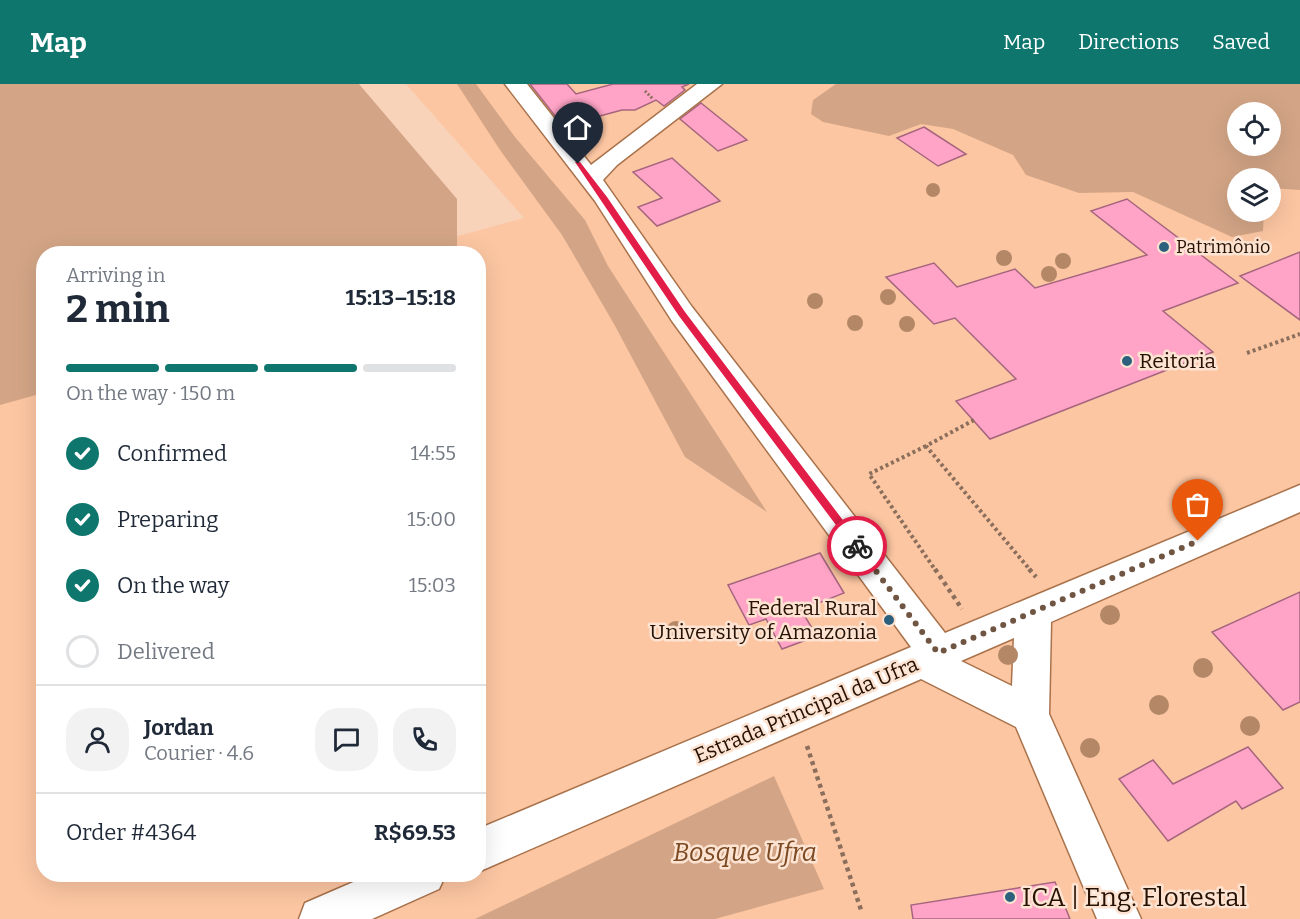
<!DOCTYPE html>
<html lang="en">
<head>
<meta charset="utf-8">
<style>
  body { margin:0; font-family:Bitter,serif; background:#f2f2f3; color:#1f2937; height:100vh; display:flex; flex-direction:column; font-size:22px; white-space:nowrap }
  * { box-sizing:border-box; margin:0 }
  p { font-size:20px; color:#747a83 }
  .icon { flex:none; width:33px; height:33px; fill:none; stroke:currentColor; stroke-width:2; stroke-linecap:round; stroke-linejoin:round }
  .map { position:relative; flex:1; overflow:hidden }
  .panel { position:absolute; left:36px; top:162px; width:450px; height:636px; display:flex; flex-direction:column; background:#fff; border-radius:24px; box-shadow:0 6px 24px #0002 }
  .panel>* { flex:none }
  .controls { position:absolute; left:1227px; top:18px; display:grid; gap:12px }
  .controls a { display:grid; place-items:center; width:54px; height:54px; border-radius:50%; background:#fff; box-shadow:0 6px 24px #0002; font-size:30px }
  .pin { position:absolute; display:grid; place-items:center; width:51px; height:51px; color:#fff; margin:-62px -26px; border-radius:50% 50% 50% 0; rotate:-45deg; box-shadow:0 0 6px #0007 }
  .pin .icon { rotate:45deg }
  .courier { position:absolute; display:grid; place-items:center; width:60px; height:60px; margin:-30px; border:4px solid #e11d48; border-radius:50%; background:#fff; color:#222; box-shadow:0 2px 8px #0007 }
  .summary em { font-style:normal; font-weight:700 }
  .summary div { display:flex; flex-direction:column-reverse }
  .summary { display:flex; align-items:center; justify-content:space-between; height:102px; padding:0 30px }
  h1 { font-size:39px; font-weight:700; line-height:45px }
  .bar { display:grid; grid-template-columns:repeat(4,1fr); gap:9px 6px; align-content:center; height:72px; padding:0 30px }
  .bar i { height:8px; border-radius:4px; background:#e0e1e3 }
  .bar .active { background:#0f766e }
  .bar p { grid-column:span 4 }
  .line { display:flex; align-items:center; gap:15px; padding:0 30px; border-top:2px solid #e0e1e3 }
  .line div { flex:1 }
  .round { display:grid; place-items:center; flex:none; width:63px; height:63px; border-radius:24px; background:#f2f2f3 }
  ol { padding:0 30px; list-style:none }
  li { display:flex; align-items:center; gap:18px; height:66px }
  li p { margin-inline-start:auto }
  li .icon { padding:6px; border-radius:50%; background:#0f766e; color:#fff; stroke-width:4 }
  li:last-child { color:#747a83 }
  li i { width:33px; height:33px; border:3px solid #e0e1e3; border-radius:50% }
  header { display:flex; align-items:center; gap:36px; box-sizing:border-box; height:84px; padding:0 30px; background:#0f766e; color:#fff }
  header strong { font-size:28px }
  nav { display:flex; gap:33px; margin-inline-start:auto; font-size:21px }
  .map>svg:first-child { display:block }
  .built { fill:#fcc6a2; fill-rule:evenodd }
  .green { fill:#d3a586; fill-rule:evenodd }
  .building { fill:#ffa4c6; stroke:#a6657e; stroke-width:1.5 }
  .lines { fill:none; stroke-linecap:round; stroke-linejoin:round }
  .minor-casing { stroke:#a9724b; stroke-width:3 }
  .path-far2 { stroke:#8b6e5b; stroke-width:3; stroke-dasharray:2 2; stroke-linecap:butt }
  .path-far1 { stroke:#8b6e5b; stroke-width:4; stroke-dasharray:3 3; stroke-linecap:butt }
  .path { stroke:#8b6e5b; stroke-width:4.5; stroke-dasharray:4 4; stroke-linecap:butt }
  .minor { fill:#fff; fill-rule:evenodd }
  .tree { fill:#b48867 }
  .route { fill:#e11d48 }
  .done { stroke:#705543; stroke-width:6; stroke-dasharray:0 10.8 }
  .poi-dot { fill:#2d607d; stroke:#fce3d2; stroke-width:2 }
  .labels { text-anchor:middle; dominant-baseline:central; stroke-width:5; stroke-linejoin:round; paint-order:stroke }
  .far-poi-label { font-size:18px; fill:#261103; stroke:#fce3d2; text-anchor:start }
  .poi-label { font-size:21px; fill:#261103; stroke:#fce3d2; text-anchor:start }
  .street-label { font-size:21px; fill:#261103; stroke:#fce3d2 }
  .near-park-label { font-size:26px; font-style:italic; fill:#7c4a23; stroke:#fce3d2 }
  .near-poi-label { font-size:26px; fill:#261103; stroke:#fce3d2; text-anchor:start }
</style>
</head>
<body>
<header>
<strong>Map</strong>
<nav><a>Map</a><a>Directions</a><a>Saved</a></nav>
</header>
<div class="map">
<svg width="1300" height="835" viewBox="0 0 1300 835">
  <rect width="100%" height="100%" fill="#f8d3ba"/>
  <!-- built -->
  <path class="built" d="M406 0H1300V835H0V281L43 269 44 790H478V170L397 169 524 134ZM1238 28H1270V62H1238ZM1238 94H1270V128H1238Z"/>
  <!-- green -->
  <path class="green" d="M0 0H359L457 115V164L451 170H44L43 309 0 321Z
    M457 0H476L515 53 585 136 608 182 767 428 685 373 614 240 562 151 500 66Z
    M836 0H1300V106L1271 104 1270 94H1238V128H1264L1263 147 1232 153 1133 108 1079 109 1026 91 1013 71 953 45 921 40 889 52 823 38 811 30 813 16ZM1270 28V62H1238V28Z
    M774 692 824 805 715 835H475Z"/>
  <!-- building -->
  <path class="building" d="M530 0H567L576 10 613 0H689L682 3 685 6 664 22 656 16 635 26H622L563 42Z
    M701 19 747 56 718 67 680 35Z
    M924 43 966 70 938 82 897 54Z
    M672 74 720 117 657 142 638 123 662 114 633 88Z
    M1127 115 1238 199 1163 227 1213 268 990 355 956 317 1016 295 955 234 934 240 886 193 934 179 957 203 1015 185 1035 204 1147 171 1091 127Z
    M1300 168V236L1240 192Z
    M820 469 844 509 801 526 817 552 782 565 766 535 749 541 728 501Z
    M1300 508V618L1283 626 1212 548Z
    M1248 663 1283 704 1242 725 1236 717 1168 757 1119 695 1153 676 1173 700Z
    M1055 798 1070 835H913L911 821Z"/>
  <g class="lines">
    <defs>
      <path id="minor" d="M505 0H527L591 81 697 0H722L617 81 603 96 692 223 945 549 1300 401V428L1051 538 1049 630 1141 835H1097L1016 643 921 595 478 788V745L911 563 672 237 595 117ZM1014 554 1012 602 961 577Z
        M372 790H446L439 805 372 835H299L305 819Z"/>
    </defs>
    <!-- minor casing -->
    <use href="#minor" class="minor-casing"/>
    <!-- path-far2 -->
    <path class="path-far2" d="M645 7 653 15"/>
    <!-- path-far1 -->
    <path class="path-far1" d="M1247 269 1300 250
      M974 336 926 362 1031 487
      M926 362 869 390 936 487"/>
    <!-- path -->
    <path class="path" d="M935 485 962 525
      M1029 485 1036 493
      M807 662 862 829"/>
    <!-- minor -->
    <use href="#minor" class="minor"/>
  </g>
  <!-- trees -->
  <g class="tree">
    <circle cx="933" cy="106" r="7"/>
    <circle cx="1004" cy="174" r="8"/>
    <circle cx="1063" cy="177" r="8"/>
    <circle cx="1049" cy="190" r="8"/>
    <circle cx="888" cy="213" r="8"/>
    <circle cx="815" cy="217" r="8"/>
    <circle cx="855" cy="239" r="8"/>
    <circle cx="907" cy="240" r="8"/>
    <circle cx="1110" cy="531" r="10"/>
    <circle cx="676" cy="547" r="10"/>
    <circle cx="1008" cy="571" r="10"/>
    <circle cx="1203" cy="584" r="10"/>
    <circle cx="1159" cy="621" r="10"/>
    <circle cx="1250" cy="642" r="10"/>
    <circle cx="1090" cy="664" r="10"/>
  </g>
  <!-- route -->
  <path class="route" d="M575 78H580L607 113 685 228 861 460V465H854L679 232Z"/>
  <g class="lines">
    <!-- done -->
    <path class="done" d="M857 462 938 569 1198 457"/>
  </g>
  <!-- markers -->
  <g class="poi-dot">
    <circle cx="1164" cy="163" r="6"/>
    <circle cx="1127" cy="277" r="6"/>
    <circle cx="889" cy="536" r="6"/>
    <circle cx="1010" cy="813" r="6"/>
  </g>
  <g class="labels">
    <!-- far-poi labels -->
    <g class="far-poi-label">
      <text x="1176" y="163">Patrimônio</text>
    </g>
    <!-- poi labels -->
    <g class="poi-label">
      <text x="1139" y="277">Reitoria</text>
      <text x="877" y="524" text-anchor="end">Federal Rural<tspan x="877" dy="24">University of Amazonia</tspan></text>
    </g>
    <!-- street labels -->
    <g class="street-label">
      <text transform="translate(806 626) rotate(-23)">Estrada Principal da Ufra</text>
    </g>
    <!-- near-park labels -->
    <g class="near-park-label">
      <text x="745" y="768">Bosque Ufra</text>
    </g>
    <!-- near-poi labels -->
    <g class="near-poi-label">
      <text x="1022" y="813">ICA | Eng. Florestal</text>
    </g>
  </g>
</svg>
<div class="controls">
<a><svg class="icon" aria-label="locate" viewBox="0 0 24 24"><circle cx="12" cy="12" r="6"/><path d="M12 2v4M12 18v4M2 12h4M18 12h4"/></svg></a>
<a><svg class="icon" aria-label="layers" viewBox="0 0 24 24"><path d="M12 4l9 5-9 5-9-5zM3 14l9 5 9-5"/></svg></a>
</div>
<div class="pin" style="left:1198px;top:457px;background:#ea580c"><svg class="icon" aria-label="bag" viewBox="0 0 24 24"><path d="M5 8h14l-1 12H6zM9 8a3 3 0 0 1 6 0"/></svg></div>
<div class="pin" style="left:578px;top:80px;background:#1f2937"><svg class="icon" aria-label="home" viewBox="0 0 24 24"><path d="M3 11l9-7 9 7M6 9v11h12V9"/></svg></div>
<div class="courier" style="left:857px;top:462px"><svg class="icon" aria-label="bike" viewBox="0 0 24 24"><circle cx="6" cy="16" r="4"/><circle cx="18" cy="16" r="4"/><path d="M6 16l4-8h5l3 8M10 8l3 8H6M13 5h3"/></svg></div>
<section class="panel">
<div class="summary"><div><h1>2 min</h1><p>Arriving in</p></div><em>15:13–15:18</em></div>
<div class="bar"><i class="active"></i><i class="active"></i><i class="active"></i><i></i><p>On the way · 150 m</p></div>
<ol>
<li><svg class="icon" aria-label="check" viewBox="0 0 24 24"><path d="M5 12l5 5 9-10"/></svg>Confirmed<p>14:55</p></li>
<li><svg class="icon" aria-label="check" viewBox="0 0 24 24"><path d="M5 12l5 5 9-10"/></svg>Preparing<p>15:00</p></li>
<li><svg class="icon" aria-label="check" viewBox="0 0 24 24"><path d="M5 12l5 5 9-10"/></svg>On the way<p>15:03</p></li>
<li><i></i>Delivered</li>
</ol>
<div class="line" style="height:108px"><a class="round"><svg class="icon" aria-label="person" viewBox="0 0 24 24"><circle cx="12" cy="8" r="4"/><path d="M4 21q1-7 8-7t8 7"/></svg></a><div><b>Jordan</b><p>Courier · 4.6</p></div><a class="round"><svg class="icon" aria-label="chat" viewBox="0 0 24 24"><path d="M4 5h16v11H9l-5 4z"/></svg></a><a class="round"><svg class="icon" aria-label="phone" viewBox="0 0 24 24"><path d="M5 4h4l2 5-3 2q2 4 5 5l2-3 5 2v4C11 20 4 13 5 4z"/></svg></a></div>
<div class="line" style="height:78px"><div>Order #4364</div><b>R$69.53</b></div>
</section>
</div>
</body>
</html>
